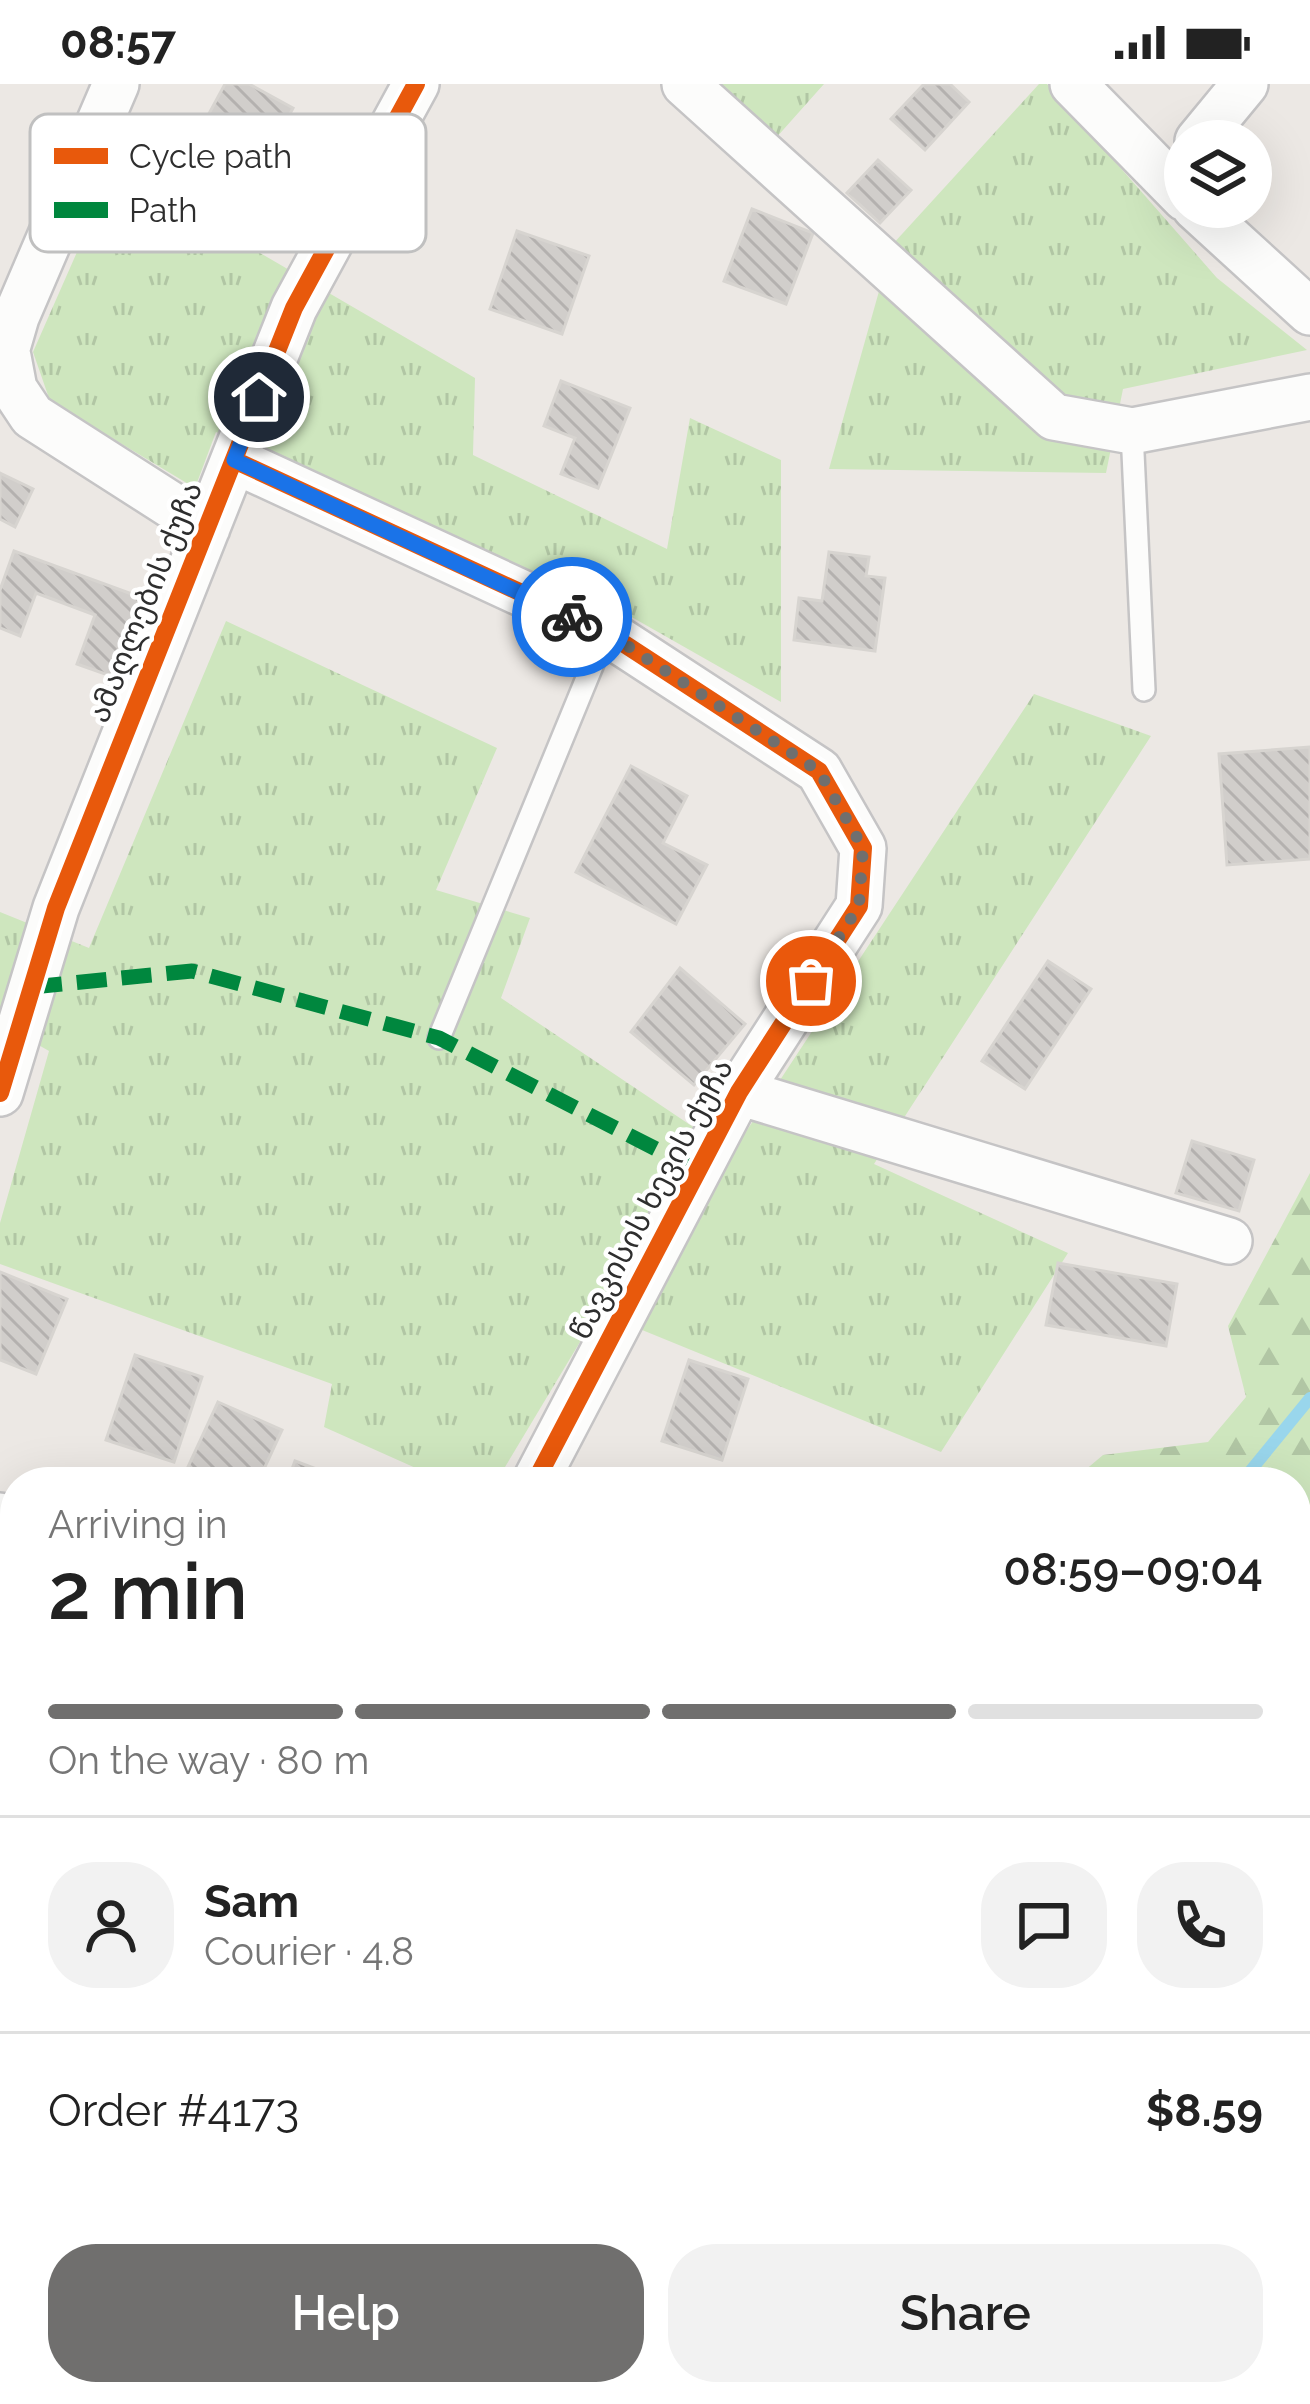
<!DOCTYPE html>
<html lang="en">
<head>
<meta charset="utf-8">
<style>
  body { margin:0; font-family:Raleway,"Noto Sans Georgian",sans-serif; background:#f2f2f2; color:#222; height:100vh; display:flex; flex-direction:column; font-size:45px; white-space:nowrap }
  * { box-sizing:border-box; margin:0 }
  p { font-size:39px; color:#767676 }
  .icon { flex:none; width:66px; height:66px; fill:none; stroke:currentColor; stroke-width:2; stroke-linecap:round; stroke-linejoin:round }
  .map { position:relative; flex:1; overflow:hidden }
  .drawer { position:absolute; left:0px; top:1383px; width:1311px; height:939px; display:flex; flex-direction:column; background:#fff; border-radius:48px 48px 0 0; box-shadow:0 12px 48px #0002 }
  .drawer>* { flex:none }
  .fabs { position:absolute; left:1164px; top:36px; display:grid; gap:24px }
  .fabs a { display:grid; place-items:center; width:108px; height:108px; border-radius:50%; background:#fff; box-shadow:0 12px 48px #0002; font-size:60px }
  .pin { position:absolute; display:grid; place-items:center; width:102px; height:102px; color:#fff; margin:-51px; border:6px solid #fff; border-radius:50%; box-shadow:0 3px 12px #0007 }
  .courier { position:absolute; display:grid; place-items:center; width:120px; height:120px; margin:-60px; border:9px solid #1a73e8; border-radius:50%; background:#fff; color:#222; box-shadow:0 3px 15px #0007 }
  .head em { font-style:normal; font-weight:600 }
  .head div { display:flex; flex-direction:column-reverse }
  .head { display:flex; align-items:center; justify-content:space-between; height:204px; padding:0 48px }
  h1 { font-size:78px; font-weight:600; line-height:90px }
  .bar { display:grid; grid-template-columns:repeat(4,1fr); gap:18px 12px; align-content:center; height:144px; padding:0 48px }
  .bar i { height:15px; border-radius:9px; background:#e0e0e0 }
  .bar .selected { background:#706f6e }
  .bar p { grid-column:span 4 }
  .line { display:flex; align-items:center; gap:30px; padding:0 48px; border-top:3px solid #e0e0e0 }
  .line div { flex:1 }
  .round { display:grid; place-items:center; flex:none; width:126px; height:126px; border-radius:48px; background:#f2f2f2 }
  .primary-button { display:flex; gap:24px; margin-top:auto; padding:24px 48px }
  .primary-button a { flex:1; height:138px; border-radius:48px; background:#706f6e; color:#fff; font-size:48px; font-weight:600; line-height:138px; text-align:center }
  .primary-button a+a { background:#f2f2f2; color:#222 }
  .status { display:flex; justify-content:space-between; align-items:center; height:84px; padding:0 60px; background:#fff; direction:ltr }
  .status svg { height:33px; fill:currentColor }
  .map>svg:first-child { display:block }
  .grass { fill:url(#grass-tufts) }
  .forest { fill:url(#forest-firs) }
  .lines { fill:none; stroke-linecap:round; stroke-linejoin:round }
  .stream { stroke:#99d6ec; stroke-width:12 }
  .building { fill:url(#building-back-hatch); stroke:#d7d4d0; stroke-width:3 }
  .lane-casing { stroke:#c5c4c5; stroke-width:26 }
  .street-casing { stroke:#c5c4c5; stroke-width:50 }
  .lane { stroke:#fcfcfb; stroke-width:21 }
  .street { stroke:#fcfcfb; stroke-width:45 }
  .quiet { stroke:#00873e; stroke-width:15; stroke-dasharray:30 15; stroke-linecap:butt }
  .cycleway-casing { stroke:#fff; stroke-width:26 }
  .cycleway { stroke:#e8590c; stroke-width:18 }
  .done { stroke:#706f6e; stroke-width:12; stroke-dasharray:0 21.6 }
  .route { stroke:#1a73e8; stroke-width:15 }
  .labels { text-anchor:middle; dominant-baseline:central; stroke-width:9; stroke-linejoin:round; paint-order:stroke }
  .street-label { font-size:30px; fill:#2e2e2e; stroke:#fff }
  .key { fill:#fff; stroke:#c0c0c0; stroke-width:3 }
  .key-label { font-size:33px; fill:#2e2e2e }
</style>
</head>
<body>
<div class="status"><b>08:57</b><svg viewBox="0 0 49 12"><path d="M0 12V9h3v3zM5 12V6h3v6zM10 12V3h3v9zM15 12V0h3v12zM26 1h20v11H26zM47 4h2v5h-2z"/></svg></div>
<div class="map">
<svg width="1310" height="2320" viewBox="0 0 1310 2320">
  <defs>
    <pattern id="grass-tufts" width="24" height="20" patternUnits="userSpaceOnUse" patternTransform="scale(3)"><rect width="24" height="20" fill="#cee6be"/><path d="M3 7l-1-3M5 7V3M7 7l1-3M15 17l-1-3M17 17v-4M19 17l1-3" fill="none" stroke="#b1c6a4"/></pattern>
    <pattern id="forest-firs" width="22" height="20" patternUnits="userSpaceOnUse" patternTransform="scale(3)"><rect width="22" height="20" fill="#cee6be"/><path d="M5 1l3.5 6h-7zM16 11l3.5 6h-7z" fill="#b1c6a4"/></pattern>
    <pattern id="building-back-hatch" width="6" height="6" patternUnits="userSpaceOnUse" patternTransform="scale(3)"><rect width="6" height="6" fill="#d1cecb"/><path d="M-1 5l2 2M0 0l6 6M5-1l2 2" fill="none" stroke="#b4b1af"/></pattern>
  </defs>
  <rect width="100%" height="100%" fill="#ece8e4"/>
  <!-- grass -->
  <path class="grass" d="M714 0H824L775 55Z
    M1039 0H1047L1217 194 1307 266 1123 305 1106 389 829 385 892 161Z
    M114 84 475 294 473 371 667 465 690 334 781 376V618L614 523 216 348 195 404 50 317 33 268Z
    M226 537 497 664 436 806 530 834 501 914 732 1069 1034 610 1151 652 874 1080 1068 1169 941 1368 598 1228 496 1398H447L324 1343 332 1300 0 1180V1139L49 967 0 939V828L89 864Z
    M0 1466 15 1471V1835L0 1829Z
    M1310 1614V1904L1296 1902V1619Z
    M366 2307H702V2320H365Z"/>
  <!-- forest -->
  <path class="forest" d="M1310 1089V1614L1296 1619V1398H1071L1103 1371 1208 1358 1246 1313 1228 1242Z
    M702 2307H1005L1000 2320H702Z"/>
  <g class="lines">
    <!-- stream -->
    <path class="stream" d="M1235 1398 1247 1391 1310 1314
      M764 2307 772 2320"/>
  </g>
  <!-- building -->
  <path class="building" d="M225 0H249L293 24 254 97 191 63Z
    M924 0H950L969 18 925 66 891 35Z
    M878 76 911 106 880 139 847 109Z
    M752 125 813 149 786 220 724 197Z
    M517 147 589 172 562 250 490 225Z
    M561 297 630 324 598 404 561 390 575 354 544 342Z
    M0 389 33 405 15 443 0 435Z
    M14 467 140 513 111 592 77 580 95 531 36 509 20 552 0 544V506Z
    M829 468 869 473 866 492 885 494 875 567 794 556 799 514 822 517Z
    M1310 663V775L1227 781 1219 670Z
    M631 682 687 712 663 759 707 781 676 840 576 788Z
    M1048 877 1091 905 1025 1005 982 977Z
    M680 884 745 940 694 1001 631 948Z
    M1192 1057 1254 1076 1239 1127 1176 1109Z
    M1058 1179 1177 1200 1166 1262 1046 1241Z
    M0 1188 67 1215 36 1290 0 1276Z
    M135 1271 202 1293 174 1378 106 1356Z
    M689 1276 748 1295 722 1376 662 1357Z
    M218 1318 282 1346 258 1398H181Z
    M295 1377 351 1398H287Z"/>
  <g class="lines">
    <defs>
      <path id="lane" d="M1132 347 1144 606
        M439 954 606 548"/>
      <path id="street" d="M685 0 1054 333 1132 347 1310 313
        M1073 0 1185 114
        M1198 57 1245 0
        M1195 123 1310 228
        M8 273 14 305 32 332 207 444
        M0 288 16 233 116 0
        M234 376 606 548 819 687 863 764 859 822 739 1008 535 1398
        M739 1008 1229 1157
        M0 1009 56 824 294 224 416 0
        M0 1432 15 1438
        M0 2041 15 2048
        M1308 2109 1310 2110
        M0 2213 15 2177"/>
    </defs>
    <!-- lane casing -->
    <use href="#lane" class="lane-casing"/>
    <!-- street casing -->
    <use href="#street" class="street-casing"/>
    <!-- lane -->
    <use href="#lane" class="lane"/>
    <!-- street -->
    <use href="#street" class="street"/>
    <!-- quiet -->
    <path class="quiet" d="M32 903 192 887 439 954 699 1087"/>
    <defs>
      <path id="cycleway" d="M234 376 606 548 819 687 863 764 859 822 739 1008 535 1398
        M0 1009 56 824 294 224 416 0"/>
    </defs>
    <!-- cycleway casing -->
    <use href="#cycleway" class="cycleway-casing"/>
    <!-- cycleway -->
    <use href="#cycleway" class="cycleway"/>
  </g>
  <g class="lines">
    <!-- done -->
    <path class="done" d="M572 533 606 548 819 687 863 764 859 822 811 897"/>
    <!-- route -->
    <path class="route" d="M259 313 234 376 572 533"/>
  </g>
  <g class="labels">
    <!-- street labels -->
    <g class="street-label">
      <text transform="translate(145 518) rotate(-68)">ამაღლების ქუჩა</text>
      <text transform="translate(651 1115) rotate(-62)">წავკისის ხევის ქუჩა</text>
    </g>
  </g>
  <!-- legend -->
  <rect x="30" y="30" width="396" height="138" rx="18" class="key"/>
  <rect x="54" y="64" width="54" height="16" fill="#e8590c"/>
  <rect x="54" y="118" width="54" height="16" fill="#00873e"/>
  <g class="key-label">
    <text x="129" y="84">Cycle path</text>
    <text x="129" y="138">Path</text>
  </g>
</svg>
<div class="fabs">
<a><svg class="icon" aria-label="layers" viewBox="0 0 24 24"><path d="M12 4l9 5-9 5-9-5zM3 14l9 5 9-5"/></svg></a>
</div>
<div class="pin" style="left:811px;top:897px;background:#ea580c"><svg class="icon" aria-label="bag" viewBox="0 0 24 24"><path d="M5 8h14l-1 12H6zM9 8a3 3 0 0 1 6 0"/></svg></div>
<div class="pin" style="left:259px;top:313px;background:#1f2937"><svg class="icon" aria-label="home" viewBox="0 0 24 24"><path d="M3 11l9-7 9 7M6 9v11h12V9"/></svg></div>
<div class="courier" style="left:572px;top:533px"><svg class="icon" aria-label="bike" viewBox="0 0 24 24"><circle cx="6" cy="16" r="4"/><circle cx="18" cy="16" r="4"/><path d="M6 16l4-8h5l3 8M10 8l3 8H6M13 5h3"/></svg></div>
<section class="drawer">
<div class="head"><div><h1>2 min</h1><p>Arriving in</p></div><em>08:59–09:04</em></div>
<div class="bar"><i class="selected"></i><i class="selected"></i><i class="selected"></i><i></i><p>On the way · 80 m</p></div>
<div class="line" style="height:216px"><a class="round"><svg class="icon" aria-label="person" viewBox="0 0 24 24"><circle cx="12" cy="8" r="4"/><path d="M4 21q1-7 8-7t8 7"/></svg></a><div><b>Sam</b><p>Courier · 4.8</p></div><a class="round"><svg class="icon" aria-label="chat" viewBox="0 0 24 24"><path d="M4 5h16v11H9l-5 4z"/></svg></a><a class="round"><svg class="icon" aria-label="phone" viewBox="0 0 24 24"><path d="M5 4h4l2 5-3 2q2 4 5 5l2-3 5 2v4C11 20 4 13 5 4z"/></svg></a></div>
<div class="line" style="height:156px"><div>Order #4173</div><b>$8.59</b></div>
<div class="primary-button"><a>Help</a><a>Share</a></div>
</section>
</div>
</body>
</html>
